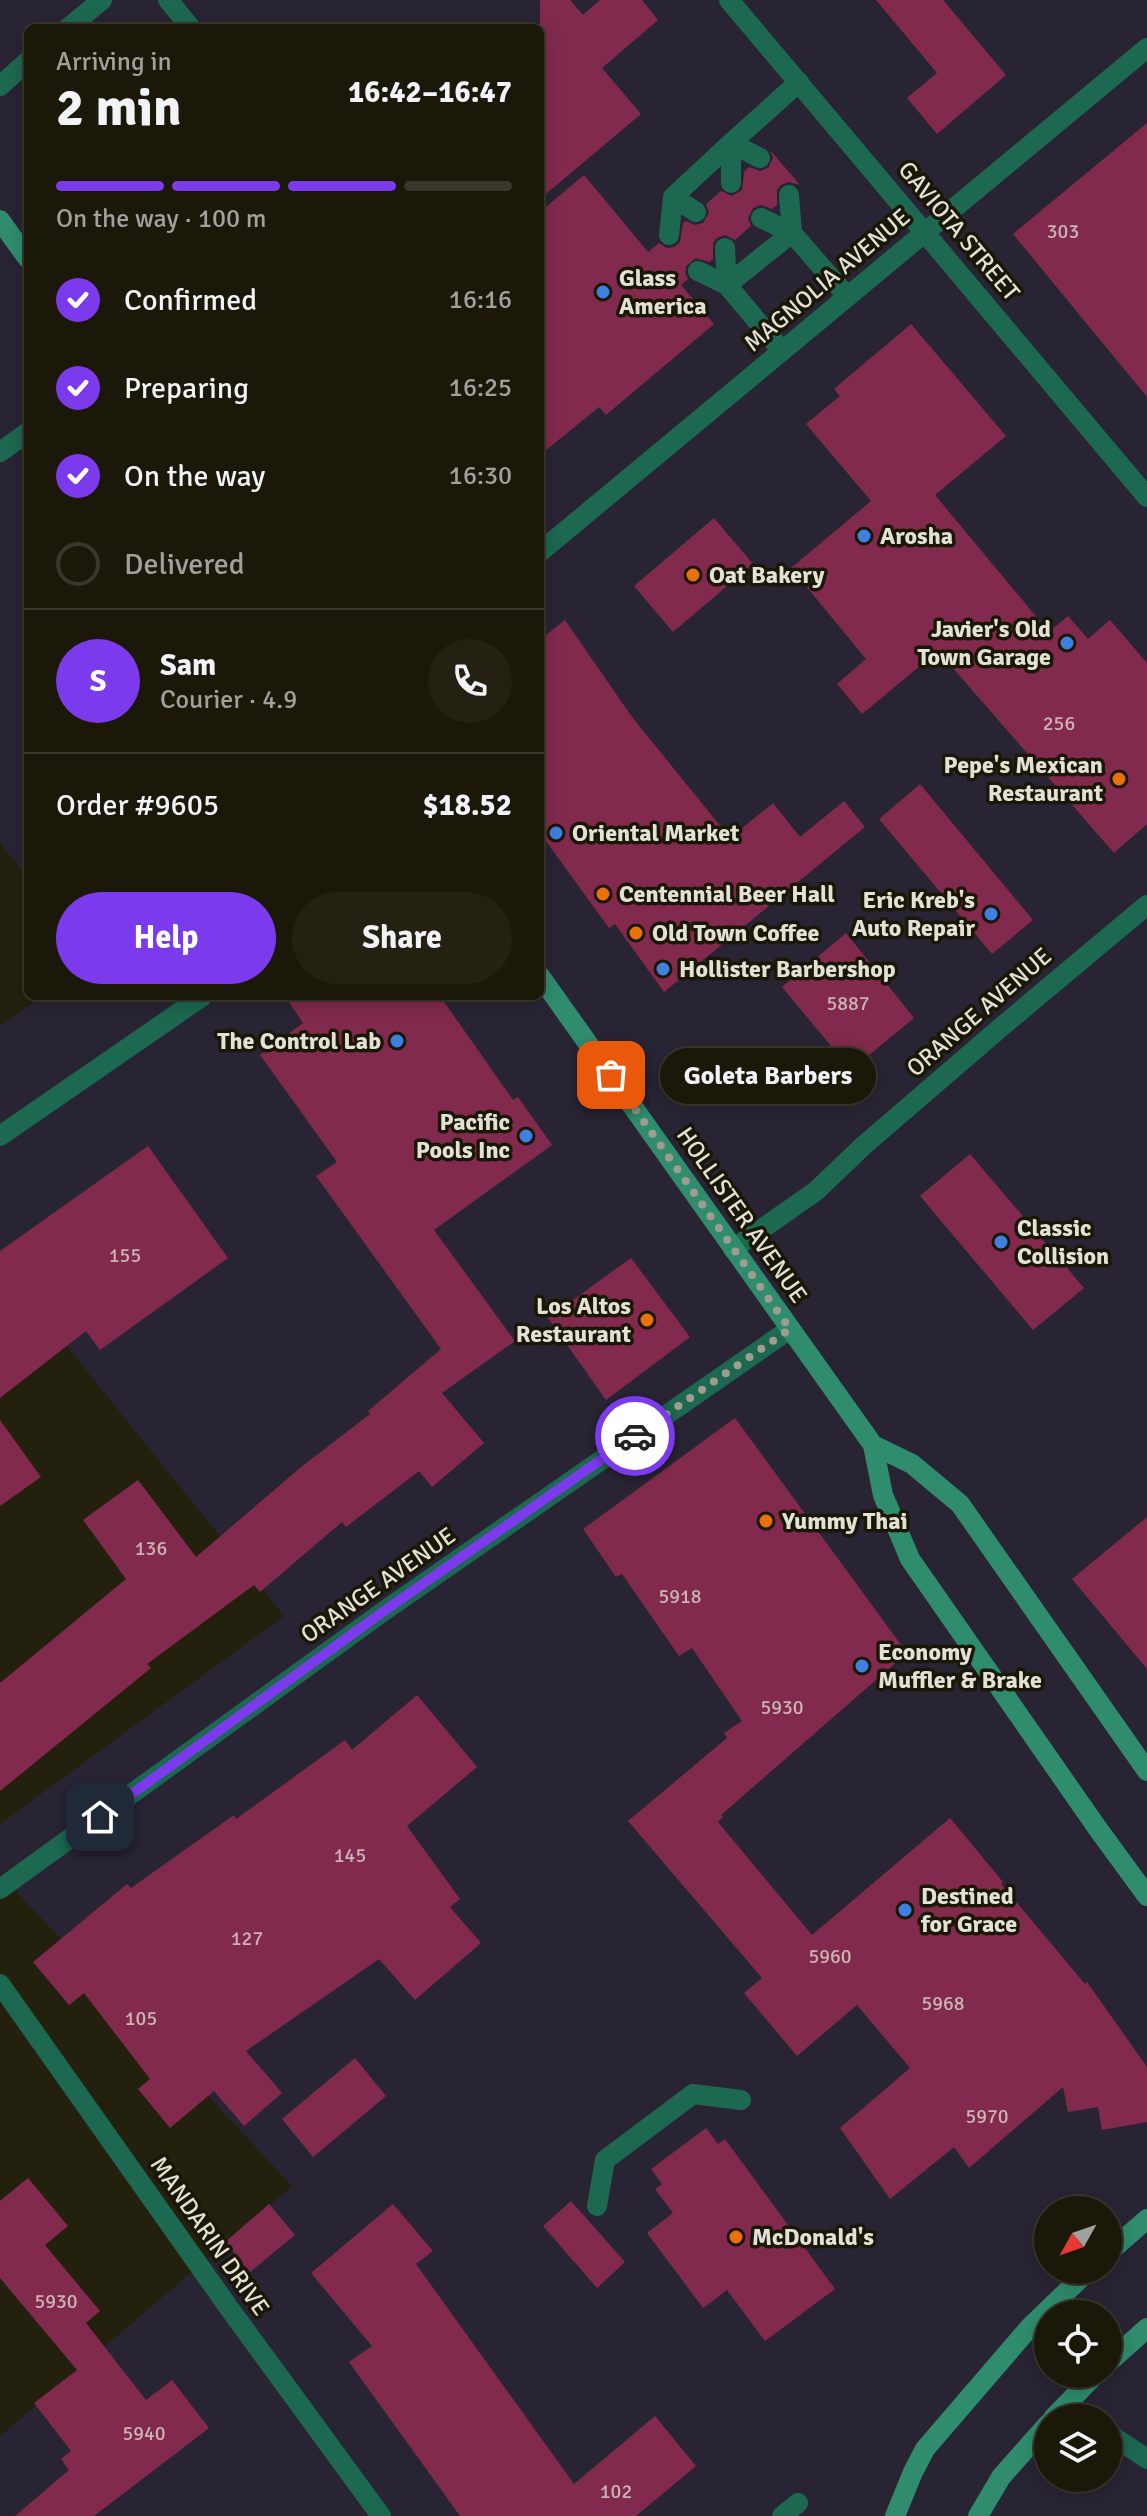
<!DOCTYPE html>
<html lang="en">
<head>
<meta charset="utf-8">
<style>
  body { margin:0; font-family:Signika,sans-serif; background:#242113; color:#f1f3f6; height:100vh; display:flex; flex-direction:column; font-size:30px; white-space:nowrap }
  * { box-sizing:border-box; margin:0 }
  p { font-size:26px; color:#a0a09c }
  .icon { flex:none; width:44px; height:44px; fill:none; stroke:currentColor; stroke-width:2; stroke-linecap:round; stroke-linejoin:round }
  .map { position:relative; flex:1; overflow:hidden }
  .details { position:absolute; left:24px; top:24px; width:520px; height:976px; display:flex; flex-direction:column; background:#1b180a; border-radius:12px; box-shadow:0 4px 20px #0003,0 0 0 2px #39372b }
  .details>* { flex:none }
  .needle { width:52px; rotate:230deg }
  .fabs { position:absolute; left:1034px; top:2196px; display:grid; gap:16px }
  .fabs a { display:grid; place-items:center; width:88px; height:88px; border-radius:50%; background:#1b180a; box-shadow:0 4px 20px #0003,0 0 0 2px #39372b; font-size:40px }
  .pin { position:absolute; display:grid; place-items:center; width:68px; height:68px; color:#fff; margin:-34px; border-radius:16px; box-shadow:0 4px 12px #0006 }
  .courier { position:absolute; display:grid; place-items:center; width:80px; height:80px; margin:-40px; border:6px solid #7c3aed; border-radius:50%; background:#fff; color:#222; box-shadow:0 2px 10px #0007 }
  .bubble { position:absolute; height:56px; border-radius:28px; background:#1b180a; box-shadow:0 4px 20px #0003,0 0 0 2px #39372b; font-size:26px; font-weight:700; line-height:56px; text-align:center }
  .overview em { font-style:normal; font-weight:700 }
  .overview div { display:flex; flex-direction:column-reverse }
  .overview { display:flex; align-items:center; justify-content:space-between; height:136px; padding:0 32px }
  h1 { font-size:52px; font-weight:700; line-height:60px }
  .bar { display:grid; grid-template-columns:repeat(4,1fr); gap:12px 8px; align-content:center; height:96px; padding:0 32px }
  .bar i { height:10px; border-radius:6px; background:#39372b }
  .bar .on { background:#7c3aed }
  .bar p { grid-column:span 4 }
  .line { display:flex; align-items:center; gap:20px; padding:0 32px; border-top:2px solid #39372b }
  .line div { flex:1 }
  .round { display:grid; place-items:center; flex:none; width:84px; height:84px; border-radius:42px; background:#242113 }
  ol { padding:0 32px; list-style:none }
  li { display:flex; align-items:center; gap:24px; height:88px }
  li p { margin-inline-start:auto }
  li .icon { padding:8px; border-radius:50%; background:#7c3aed; color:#fff; stroke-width:4 }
  li:last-child { color:#a0a09c }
  li i { width:44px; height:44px; border:4px solid #39372b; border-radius:50% }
  .cta { display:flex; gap:16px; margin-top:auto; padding:16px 32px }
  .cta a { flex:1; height:92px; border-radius:48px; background:#7c3aed; color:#fff; font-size:32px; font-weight:700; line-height:92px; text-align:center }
  .cta a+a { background:#242113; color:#f1f3f6 }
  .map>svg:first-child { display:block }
  .commercial { fill:#292434; fill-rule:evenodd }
  .building { fill:#822a4d }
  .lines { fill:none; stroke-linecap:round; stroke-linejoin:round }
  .service { stroke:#1d6850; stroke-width:20 }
  .minor { stroke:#1d6850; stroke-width:20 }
  .secondary { stroke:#2f8d6d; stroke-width:20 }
  .done { stroke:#a09d90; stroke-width:8; stroke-dasharray:0 14.4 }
  .route { stroke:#7c3aed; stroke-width:10 }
  .shop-dot { fill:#3f7fe0; stroke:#1a1706; stroke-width:3 }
  .food-dot { fill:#e8710a; stroke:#1a1706; stroke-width:3 }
  .labels { text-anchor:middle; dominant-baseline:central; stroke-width:7; stroke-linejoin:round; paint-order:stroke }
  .number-label { font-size:20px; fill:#cbb3b4 }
  .street-label { font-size:24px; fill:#e3e1d6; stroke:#1a1706 }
  .poi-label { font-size:24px; font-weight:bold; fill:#e3e1d6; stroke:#1a1706; text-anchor:start }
</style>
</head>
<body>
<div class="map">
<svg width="1147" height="2516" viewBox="0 0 1147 2516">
  <rect width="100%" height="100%" fill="#24200e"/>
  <!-- commercial -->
  <path class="commercial" d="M0 0H1147V2516H0V2436L292 2186 0 1874V1824L284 1616 0 1263V1026L43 996H540V28H28V878L0 843ZM1048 2210H1108V2270H1048ZM1048 2314H1108V2374H1048ZM1048 2418H1108V2478H1048Z"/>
  <!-- building -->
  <path class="building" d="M540 0H570L583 15 600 0H642L658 20 602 68 641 114 540 199Z
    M876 0H943L1006 75 937 134 907 98 937 73Z
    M1147 123V397L1013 234Z
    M770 150 800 185 789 182 781 185 777 190V205L772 209 761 205 753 208 748 218 751 226 735 240 725 235 717 238 713 243V259L709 262 696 258 686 266 685 273 688 279 681 285 714 324 606 415 599 407 540 455V212L584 175 648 252 659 243 667 248 674 247 680 242 683 223 686 221 695 225 703 223 709 213 706 204 721 191 732 196 742 190 744 172 749 167 760 171 768 168 773 158Z
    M911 324 1006 436 935 495 1049 632 1068 616 1088 639 1110 620 1147 663V824L1114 853 938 651 862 714 837 684 866 659 791 568 871 501 806 424 840 396 834 389Z
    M714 518 753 564 673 632 634 586Z
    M565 620 632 717 730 838 773 803 800 837 844 801 865 827 664 992 615 924 609 928 540 833V640Z
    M920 784 1033 920 992 954 879 819Z
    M846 933 914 1018 851 1070 782 987Z
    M285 996H440L513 1100 518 1097 552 1145 434 1230 515 1341 442 1393 484 1443 432 1487 419 1471 346 1527 342 1522 260 1592 254 1585 147 1664 151 1668 0 1791V1683L126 1579 83 1520 138 1480 196 1557 300 1468 370 1414 368 1411 441 1349 316 1176 337 1162 260 1055 303 1023Z
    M148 1146 228 1258 100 1350 86 1331 0 1398V1251Z
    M970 1154 1084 1288 1033 1330 920 1196Z
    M631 1258 690 1337 606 1400 548 1318Z
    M735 1418 907 1653 721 1815 723 1817 718 1822 812 1935 950 1818 1003 1882 1001 1884 1085 1984 1087 1982 1147 2067V2122L1102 2130 1098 2107 1068 2112 1063 2087 969 2168 954 2147 890 2199 840 2128 910 2068 857 2005 797 2056 744 1993 762 1978 628 1821 727 1738 724 1733 742 1721 692 1648 679 1656 622 1574 616 1577 583 1529Z
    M0 1420 41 1477 0 1506Z
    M1147 1517V1669L1072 1579Z
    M417 1695 477 1767 407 1826 460 1899 450 1907 481 1943 415 2000 379 1959 246 2051 282 2093 244 2126 214 2091 170 2128 138 2089 150 2079 84 1993 69 2005 33 1962 127 1884 131 1888 234 1815 236 1819 345 1740 352 1750Z
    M355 2058 386 2096 313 2157 282 2119Z
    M706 2128 718 2144 725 2139 835 2289 765 2341 727 2290 703 2308 647 2233 673 2213 655 2189 662 2184 651 2169Z
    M28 2178 68 2226 45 2245 100 2311 86 2323 146 2400 172 2380 209 2428 94 2516H15L69 2470 61 2459 71 2451 34 2403 77 2370 0 2278V2201Z
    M571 2201 625 2262 597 2288 543 2226Z
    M269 2204 295 2235 250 2272 225 2242Z
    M393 2204 433 2251 416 2264 574 2484 655 2416 696 2466 636 2516H460L349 2362 372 2346 311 2273Z"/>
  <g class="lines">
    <!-- service -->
    <path class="service" d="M168 0 191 28
      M731 183V143L799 82
      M673 197 696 212
      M761 218 792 233 847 296
      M669 235 673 197 731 143 760 158
      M698 271 727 285 725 248
      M782 351 727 285 792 233 789 195
      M0 452 28 432
      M597 2206 605 2160 693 2094 741 2100
      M1064 2407 1083 2418
      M1108 2433 1147 2459
      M782 2516 798 2503"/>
    <!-- minor -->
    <path class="minor" d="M729 0 1147 497
      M68 28 102 0
      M0 86 28 61
      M540 552 1147 48
      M0 1136 203 996
      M733 1249 816 1191 863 1146 1006 1023 1147 905
      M0 1889 384 1611 790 1329
      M0 1984 229 2308 381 2516"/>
    <!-- secondary -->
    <path class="secondary" d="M0 220 28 259
      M540 976 873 1445 883 1495 910 1559 1098 1829 1147 1896
      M873 1445 912 1464 960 1504 1147 1771
      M1108 2253 1147 2219
      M1108 2363 1147 2328
      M1053 2418 1096 2374
      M895 2516 913 2472 925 2449 1030 2327 1089 2270
      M978 2516 1001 2477 1048 2424"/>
  </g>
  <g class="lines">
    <!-- done -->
    <path class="done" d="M611 1075 790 1329 635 1436"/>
    <!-- route -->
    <path class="route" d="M100 1817 384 1611 635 1436"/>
  </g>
  <!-- markers -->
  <g class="shop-dot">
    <circle cx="603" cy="292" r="8"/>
    <circle cx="864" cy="536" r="8"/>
    <circle cx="1067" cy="643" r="8"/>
    <circle cx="556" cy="833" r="8"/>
    <circle cx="991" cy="914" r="8"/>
    <circle cx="663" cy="969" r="8"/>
    <circle cx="397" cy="1041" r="8"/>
    <circle cx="526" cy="1136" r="8"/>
    <circle cx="1001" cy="1242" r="8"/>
    <circle cx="862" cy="1666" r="8"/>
    <circle cx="905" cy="1910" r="8"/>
  </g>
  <g class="food-dot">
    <circle cx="693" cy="575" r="8"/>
    <circle cx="1119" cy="779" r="8"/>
    <circle cx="603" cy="894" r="8"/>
    <circle cx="636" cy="933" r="8"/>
    <circle cx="647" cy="1320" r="8"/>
    <circle cx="766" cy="1521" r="8"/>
    <circle cx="736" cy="2237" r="8"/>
  </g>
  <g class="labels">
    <!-- number labels -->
    <g class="number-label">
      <text x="1063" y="231">303</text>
      <text x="1059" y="723">256</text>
      <text x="848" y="1003">5887</text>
      <text x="125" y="1255">155</text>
      <text x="151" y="1548">136</text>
      <text x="680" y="1596">5918</text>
      <text x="782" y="1707">5930</text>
      <text x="350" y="1855">145</text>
      <text x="247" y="1938">127</text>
      <text x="830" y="1956">5960</text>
      <text x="943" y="2003">5968</text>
      <text x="141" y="2018">105</text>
      <text x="987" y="2116">5970</text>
      <text x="56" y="2301">5930</text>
      <text x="144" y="2433">5940</text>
      <text x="616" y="2491">102</text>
    </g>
    <!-- street labels -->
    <g class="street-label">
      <text transform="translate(959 231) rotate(50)">GAVIOTA STREET</text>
      <text transform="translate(827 280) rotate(-40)">MAGNOLIA AVENUE</text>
      <text transform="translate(979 1012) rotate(-41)">ORANGE AVENUE</text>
      <text transform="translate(742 1215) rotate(55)">HOLLISTER AVENUE</text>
      <text transform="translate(378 1585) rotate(-35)">ORANGE AVENUE</text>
      <text transform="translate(210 2236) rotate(55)">MANDARIN DRIVE</text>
    </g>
    <!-- poi labels -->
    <g class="poi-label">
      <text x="619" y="278">Glass<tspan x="619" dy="28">America</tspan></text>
      <text x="880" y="536">Arosha</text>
      <text x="709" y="575">Oat Bakery</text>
      <text x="1051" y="629" text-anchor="end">Javier's Old<tspan x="1051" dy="28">Town Garage</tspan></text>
      <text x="1103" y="765" text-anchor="end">Pepe's Mexican<tspan x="1103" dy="28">Restaurant</tspan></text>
      <text x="572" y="833">Oriental Market</text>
      <text x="619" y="894">Centennial Beer Hall</text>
      <text x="975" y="900" text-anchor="end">Eric Kreb's<tspan x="975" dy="28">Auto Repair</tspan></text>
      <text x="652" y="933">Old Town Coffee</text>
      <text x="679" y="969">Hollister Barbershop</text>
      <text x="381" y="1041" text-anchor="end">The Control Lab</text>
      <text x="510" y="1122" text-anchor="end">Pacific<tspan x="510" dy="28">Pools Inc</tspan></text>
      <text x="1017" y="1228">Classic<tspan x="1017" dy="28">Collision</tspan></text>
      <text x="631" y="1306" text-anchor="end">Los Altos<tspan x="631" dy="28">Restaurant</tspan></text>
      <text x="782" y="1521">Yummy Thai</text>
      <text x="878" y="1652">Economy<tspan x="878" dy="28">Muffler &amp; Brake</tspan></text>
      <text x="921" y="1896">Destined<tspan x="921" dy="28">for Grace</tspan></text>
      <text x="752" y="2237">McDonald's</text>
    </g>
  </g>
</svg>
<div class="fabs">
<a><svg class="needle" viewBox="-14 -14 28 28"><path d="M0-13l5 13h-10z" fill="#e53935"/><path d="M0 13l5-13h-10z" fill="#a0a09c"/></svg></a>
<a><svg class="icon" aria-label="locate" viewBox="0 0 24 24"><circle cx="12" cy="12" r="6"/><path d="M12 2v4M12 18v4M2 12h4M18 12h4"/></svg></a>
<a><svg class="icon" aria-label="layers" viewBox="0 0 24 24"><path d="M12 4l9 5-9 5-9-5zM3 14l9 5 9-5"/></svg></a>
</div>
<div class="pin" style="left:611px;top:1075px;background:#ea580c"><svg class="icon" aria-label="bag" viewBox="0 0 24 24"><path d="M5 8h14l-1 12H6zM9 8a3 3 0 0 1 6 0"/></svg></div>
<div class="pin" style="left:100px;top:1817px;background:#1f2937"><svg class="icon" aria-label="home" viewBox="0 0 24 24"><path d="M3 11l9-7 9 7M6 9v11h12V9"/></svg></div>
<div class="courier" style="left:635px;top:1436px"><svg class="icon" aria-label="car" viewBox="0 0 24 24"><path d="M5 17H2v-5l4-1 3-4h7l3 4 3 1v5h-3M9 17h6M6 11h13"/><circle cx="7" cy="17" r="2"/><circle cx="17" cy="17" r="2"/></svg></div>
<div class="bubble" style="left:660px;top:1048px;width:216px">Goleta Barbers</div>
<section class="details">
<div class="overview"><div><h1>2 min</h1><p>Arriving in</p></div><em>16:42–16:47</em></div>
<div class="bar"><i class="on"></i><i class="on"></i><i class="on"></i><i></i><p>On the way · 100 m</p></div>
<ol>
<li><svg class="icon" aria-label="check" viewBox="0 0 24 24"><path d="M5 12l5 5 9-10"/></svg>Confirmed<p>16:16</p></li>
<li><svg class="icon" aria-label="check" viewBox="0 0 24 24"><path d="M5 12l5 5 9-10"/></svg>Preparing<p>16:25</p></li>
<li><svg class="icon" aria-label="check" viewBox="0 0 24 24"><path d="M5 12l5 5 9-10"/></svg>On the way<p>16:30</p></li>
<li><i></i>Delivered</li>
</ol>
<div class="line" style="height:144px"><b class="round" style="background:#7c3aed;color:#fff">S</b><div><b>Sam</b><p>Courier · 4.9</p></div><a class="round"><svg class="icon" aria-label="phone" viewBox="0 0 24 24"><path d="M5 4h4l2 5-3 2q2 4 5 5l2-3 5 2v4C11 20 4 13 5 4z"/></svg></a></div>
<div class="line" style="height:104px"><div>Order #9605</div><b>$18.52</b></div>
<div class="cta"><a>Help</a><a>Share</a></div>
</section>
</div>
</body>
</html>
